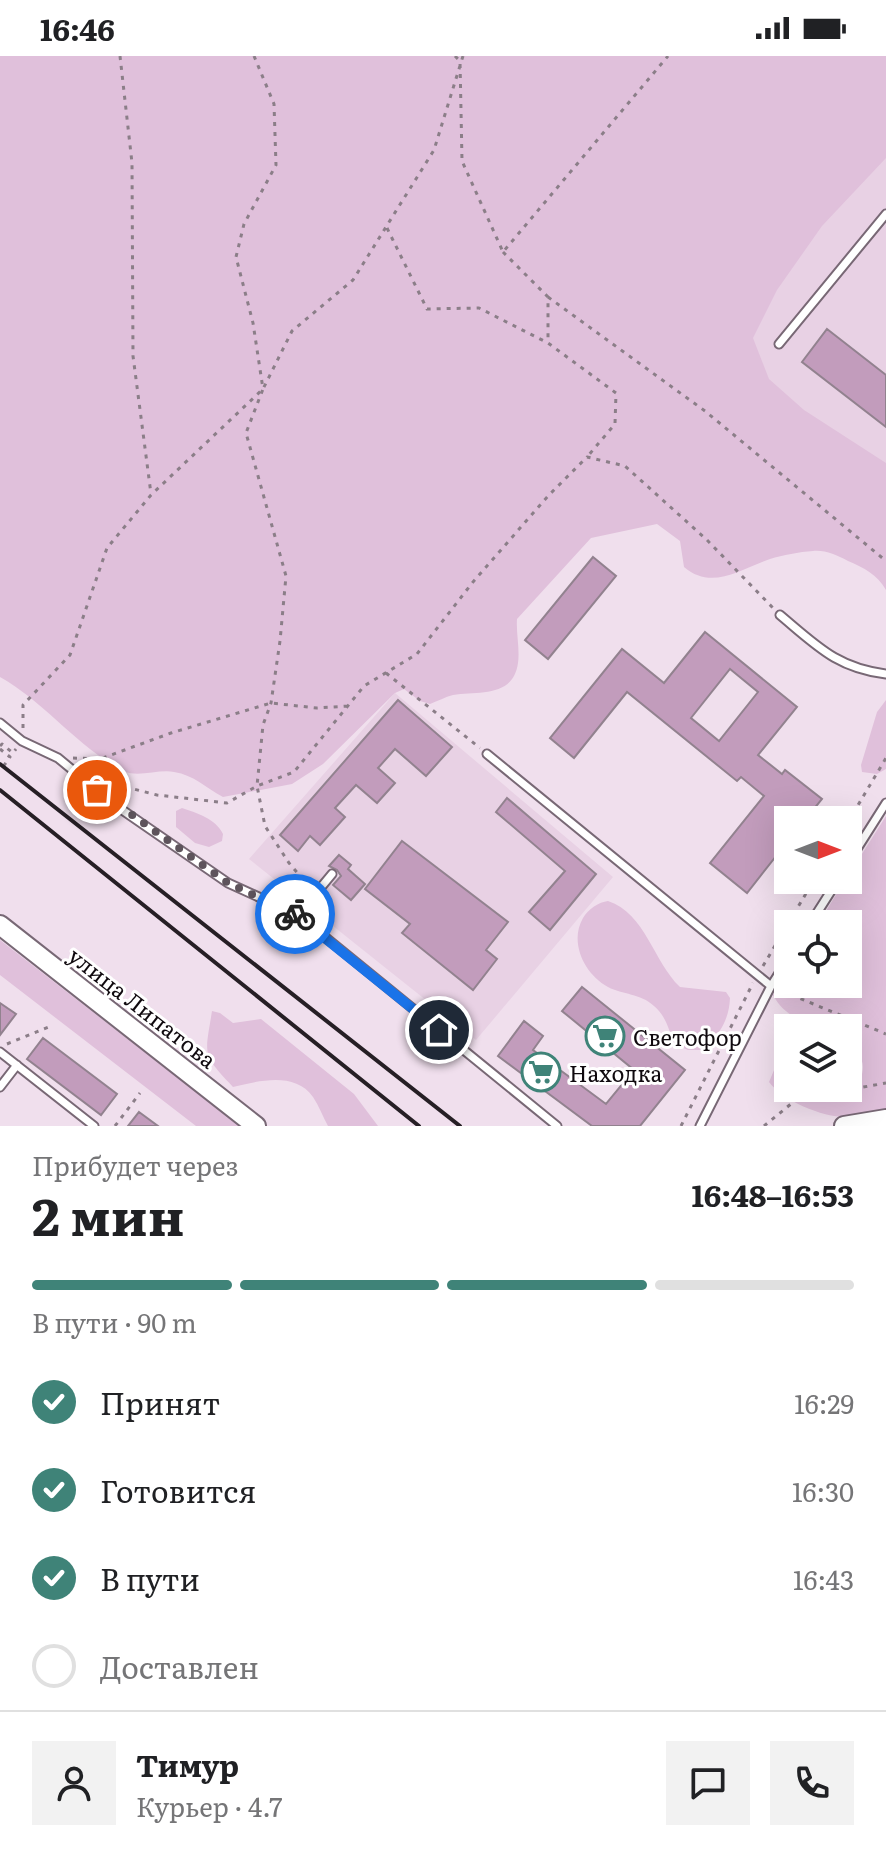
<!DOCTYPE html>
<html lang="ru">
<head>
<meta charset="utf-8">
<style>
  body { margin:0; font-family:Literata,serif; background:#f2f2f2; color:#202124; height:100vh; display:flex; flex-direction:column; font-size:30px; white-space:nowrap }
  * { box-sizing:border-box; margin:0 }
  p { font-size:26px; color:#757577 }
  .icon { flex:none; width:44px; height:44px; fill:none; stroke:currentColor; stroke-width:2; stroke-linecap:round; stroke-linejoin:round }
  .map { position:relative; height:1070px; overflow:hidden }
  .sheet { display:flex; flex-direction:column; background:#fff; flex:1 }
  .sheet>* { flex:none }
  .needle { width:52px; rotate:90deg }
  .buttons { position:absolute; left:774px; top:750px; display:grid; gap:16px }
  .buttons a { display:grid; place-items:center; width:88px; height:88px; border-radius:0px; background:#fff; box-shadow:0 8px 32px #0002; font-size:40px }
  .pin { position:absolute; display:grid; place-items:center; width:68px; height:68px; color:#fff; margin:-34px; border:4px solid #fff; border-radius:50%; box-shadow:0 2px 8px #0007 }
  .courier { position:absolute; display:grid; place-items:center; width:80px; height:80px; margin:-40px; border:6px solid #1a73e8; border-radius:50%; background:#fff; color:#222; box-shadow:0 2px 10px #0007 }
  .headline em { font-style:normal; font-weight:700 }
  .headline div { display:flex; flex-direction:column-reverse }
  .headline { display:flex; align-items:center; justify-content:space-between; height:136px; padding:0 32px }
  h1 { font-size:52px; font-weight:700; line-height:60px }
  .bar { display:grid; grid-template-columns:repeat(4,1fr); gap:12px 8px; align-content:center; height:96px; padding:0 32px }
  .bar i { height:10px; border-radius:6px; background:#e0e0e0 }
  .bar .on { background:#3f8378 }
  .bar p { grid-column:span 4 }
  .line { display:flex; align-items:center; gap:20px; padding:0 32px; border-top:2px solid #e0e0e0 }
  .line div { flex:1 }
  .round { display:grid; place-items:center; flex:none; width:84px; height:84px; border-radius:0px; background:#f2f2f2 }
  ol { padding:0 32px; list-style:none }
  li { display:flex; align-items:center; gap:24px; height:88px }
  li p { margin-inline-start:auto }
  li .icon { padding:8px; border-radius:50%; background:#3f8378; color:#fff; stroke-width:4 }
  li:last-child { color:#757577 }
  li i { width:44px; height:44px; border:4px solid #e0e0e0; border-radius:50% }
  .status { display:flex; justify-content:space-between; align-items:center; height:56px; padding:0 40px; background:#fff; direction:ltr }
  .status svg { height:22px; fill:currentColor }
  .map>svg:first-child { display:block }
  .built { fill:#e8d1e4 }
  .green { fill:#e0c0db }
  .building { fill:#c29cbc; stroke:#92828f; stroke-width:2; fill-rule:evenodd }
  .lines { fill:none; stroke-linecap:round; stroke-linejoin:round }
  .service-casing { stroke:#786875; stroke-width:11 }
  .tertiary-casing { stroke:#786875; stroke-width:22 }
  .path { stroke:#8b7e88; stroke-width:3; stroke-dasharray:4 6; stroke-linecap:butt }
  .service { stroke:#fff; stroke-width:7 }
  .tertiary { stroke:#fff; stroke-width:18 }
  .rail { stroke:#261f25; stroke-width:4 }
  .done { stroke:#5e545c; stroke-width:8; stroke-dasharray:0 14.4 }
  .route { stroke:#1a73e8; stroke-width:10 }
  .labels { text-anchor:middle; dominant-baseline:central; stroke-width:6; stroke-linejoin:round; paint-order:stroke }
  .street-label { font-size:22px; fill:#0f090e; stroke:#fff }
  .poi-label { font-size:22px; fill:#0f090e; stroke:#fff; text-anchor:start }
</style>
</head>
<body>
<div class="status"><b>16:46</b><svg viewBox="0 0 49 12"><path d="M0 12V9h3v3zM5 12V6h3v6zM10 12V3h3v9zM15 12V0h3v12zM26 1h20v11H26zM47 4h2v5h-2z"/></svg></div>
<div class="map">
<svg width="886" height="1070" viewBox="0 0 886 1070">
  <rect width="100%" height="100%" fill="#f0dfed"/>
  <!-- built -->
  <path class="built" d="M886 0V497L512 201Z
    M395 637 613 821 476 984 249 803Z"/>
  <!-- green -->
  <path class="green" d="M0 0H886V102L822 170 777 234 753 282 769 323 804 354 886 407V534C877 518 864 512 848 505 836 499 826 494 813 495 799 496 783 499 770 503 740 513 712 535 684 511L680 485 657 468 591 482 517 563C516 577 520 593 518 607 513 642 479 635 453 639 445 641 438 645 430 648L420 645 404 633 395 637 323 708 292 728 223 741C206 732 194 719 174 716 159 713 137 722 124 715 78 692 46 647 0 621Z
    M886 644V713L877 718 862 716 861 709 877 656Z
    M182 752C197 757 216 763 223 778L222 785 209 791 195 787 176 771V755Z
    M886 760V1054C874 1057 860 1061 848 1061 824 1062 783 1045 769 1026L777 1007 787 1004 788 1032H848V1026L860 1025C867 1005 861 1001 848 987V972C819 972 788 967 773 939L788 915V928H848V868H818L845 824H848V820Z
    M608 845C646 858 653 905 680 931L726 936 730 942C729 965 719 978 704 994H688L674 988C669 974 666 960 654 950 640 937 623 939 608 931 584 918 569 886 583 862 588 853 599 846 608 845Z
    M0 884 240 1070H196L0 919Z
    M212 955 220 957 233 967 261 963 354 1038 378 1070H328C323 1061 319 1050 313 1041 295 1015 258 1025 233 1031 201 997 205 1000 212 955Z"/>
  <!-- building -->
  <path class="building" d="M827 273 886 319V371L802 306Z
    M593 501 616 520 548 603 525 584Z
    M705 576 797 651 758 699 782 718 785 714 822 743 805 764H788V785L747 837 710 807 764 740 741 721 737 725 627 636 574 702 550 682 622 593 664 627ZM730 613 758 636 719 685 691 662Z
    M398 644 452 691 426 720 395 693 378 712 395 727 377 747 356 729 335 752 345 761 320 789 310 780 298 795 280 779Z
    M507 742 596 818 550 874 529 856 565 815 496 756Z
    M402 785 508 866 486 894 497 903 473 934 402 877 410 868 365 833Z
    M339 799 351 809 348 813 365 828 351 844 333 829 341 820 337 814 329 810Z
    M582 931 685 1014 640 1070H592L498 1000 524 965 543 980 533 994 606 1048 634 1014 562 955Z
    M0 947 16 958 0 979Z
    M43 982 117 1038 101 1059 27 1003Z
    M139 1056 158 1070H128Z"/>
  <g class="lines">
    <defs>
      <path id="service" d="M779 288 886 158
        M780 559C817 590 837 612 886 618
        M0 667 22 685 58 702 115 749 228 827 298 859 557 1070
        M487 698 771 930
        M848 807 886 747
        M298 859 332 818
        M810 868 838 824
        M0 996 94 1070
        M0 1031 17 1009
        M700 1070 771 930 788 903"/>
      <path id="tertiary" d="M0 869 256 1070
        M844 1070 886 1063"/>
    </defs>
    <!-- service casing -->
    <use href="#service" class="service-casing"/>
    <!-- tertiary casing -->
    <use href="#tertiary" class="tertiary-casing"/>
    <!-- path -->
    <path class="path" d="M120 0 132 107 133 300 151 438
      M254 0 274 48 276 109 244 168 236 201 253 267 263 333 246 377 286 520 280 585 271 647 263 669 257 730 265 770 289 807 308 829
      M455 0 460 5 462 105 503 196 668 0
      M387 172 427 253 479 252 548 287
      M503 196 548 241V287L616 337 615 368 587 401
      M548 241 705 355 886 505
      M386 617 480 692
      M23 672V649L70 599 107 492 151 439 263 333 292 275 353 224 434 94 463 0
      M0 690 2 688 13 697 16 693
      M0 693 10 701 0 715
      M73 702 100 703 171 677 271 647 317 652 348 650
      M106 726 157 739 227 747 257 730 294 716 364 630 417 598 473 526 548 440 587 401 625 410 707 484 774 553
      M848 766 886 702
      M763 910 814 824
      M782 935 886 978
      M7 988 51 970
      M115 1070 140 1037
      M681 1070 753 927
      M764 1070 797 1043 886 1027"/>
    <!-- service -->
    <use href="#service" class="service"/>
    <!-- tertiary -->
    <use href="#tertiary" class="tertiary"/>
    <!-- rail -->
    <path class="rail" d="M0 708 460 1070
      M0 734 419 1070"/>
  </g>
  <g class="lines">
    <!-- done -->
    <path class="done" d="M97 734 228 827 295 858"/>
    <!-- route -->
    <path class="route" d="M295 858 439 974"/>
  </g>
  <!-- icons -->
  <defs>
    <symbol id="supermarket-ring" viewBox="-11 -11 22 22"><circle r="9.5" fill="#fff" stroke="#3f8378" stroke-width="1.5"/><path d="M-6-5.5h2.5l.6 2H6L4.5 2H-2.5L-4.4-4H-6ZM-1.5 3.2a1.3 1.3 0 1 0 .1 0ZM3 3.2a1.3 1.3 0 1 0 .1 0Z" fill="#3f8378"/></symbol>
  </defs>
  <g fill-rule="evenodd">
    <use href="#supermarket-ring" x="583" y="958" width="44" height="44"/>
    <use href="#supermarket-ring" x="519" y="994" width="44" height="44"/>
  </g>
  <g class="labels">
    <!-- street labels -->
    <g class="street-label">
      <text transform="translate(143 951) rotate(38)">улица Липатова</text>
    </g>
    <!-- poi labels -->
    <g class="poi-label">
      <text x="633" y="980">Светофор</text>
      <text x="569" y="1016">Находка</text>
    </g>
  </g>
</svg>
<div class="buttons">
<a><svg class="needle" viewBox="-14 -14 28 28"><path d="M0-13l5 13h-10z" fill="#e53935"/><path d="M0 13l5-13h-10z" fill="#757577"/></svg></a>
<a><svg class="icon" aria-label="locate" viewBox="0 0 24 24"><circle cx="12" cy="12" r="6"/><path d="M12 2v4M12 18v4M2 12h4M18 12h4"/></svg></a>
<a><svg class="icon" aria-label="layers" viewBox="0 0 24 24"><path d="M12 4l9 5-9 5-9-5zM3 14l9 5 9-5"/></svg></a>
</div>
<div class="pin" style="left:97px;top:734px;background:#ea580c"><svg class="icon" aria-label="bag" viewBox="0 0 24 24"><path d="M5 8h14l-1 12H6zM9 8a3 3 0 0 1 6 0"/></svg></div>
<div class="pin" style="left:439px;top:974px;background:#1f2937"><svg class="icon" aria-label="home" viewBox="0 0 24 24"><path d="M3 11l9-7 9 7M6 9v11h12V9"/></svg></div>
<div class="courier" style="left:295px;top:858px"><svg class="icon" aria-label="bike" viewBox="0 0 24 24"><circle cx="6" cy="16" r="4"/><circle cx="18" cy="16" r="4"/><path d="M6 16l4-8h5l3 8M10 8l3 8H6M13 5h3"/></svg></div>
</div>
<section class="sheet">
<div class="headline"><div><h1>2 мин</h1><p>Прибудет через</p></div><em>16:48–16:53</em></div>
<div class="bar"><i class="on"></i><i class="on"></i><i class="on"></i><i></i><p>В пути · 90 m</p></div>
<ol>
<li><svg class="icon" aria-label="check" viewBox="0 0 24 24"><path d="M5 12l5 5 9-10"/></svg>Принят<p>16:29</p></li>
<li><svg class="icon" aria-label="check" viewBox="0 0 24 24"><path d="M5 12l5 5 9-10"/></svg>Готовится<p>16:30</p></li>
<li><svg class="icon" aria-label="check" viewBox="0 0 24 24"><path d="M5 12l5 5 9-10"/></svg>В пути<p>16:43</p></li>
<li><i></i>Доставлен</li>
</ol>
<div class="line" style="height:144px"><a class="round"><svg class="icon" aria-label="person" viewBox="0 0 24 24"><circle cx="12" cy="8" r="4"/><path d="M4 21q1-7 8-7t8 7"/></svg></a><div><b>Тимур</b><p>Курьер · 4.7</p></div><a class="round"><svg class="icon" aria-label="chat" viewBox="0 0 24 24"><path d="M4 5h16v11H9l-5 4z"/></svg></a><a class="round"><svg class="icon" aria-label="phone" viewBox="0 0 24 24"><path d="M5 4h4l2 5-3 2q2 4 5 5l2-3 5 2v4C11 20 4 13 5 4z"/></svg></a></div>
</section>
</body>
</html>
